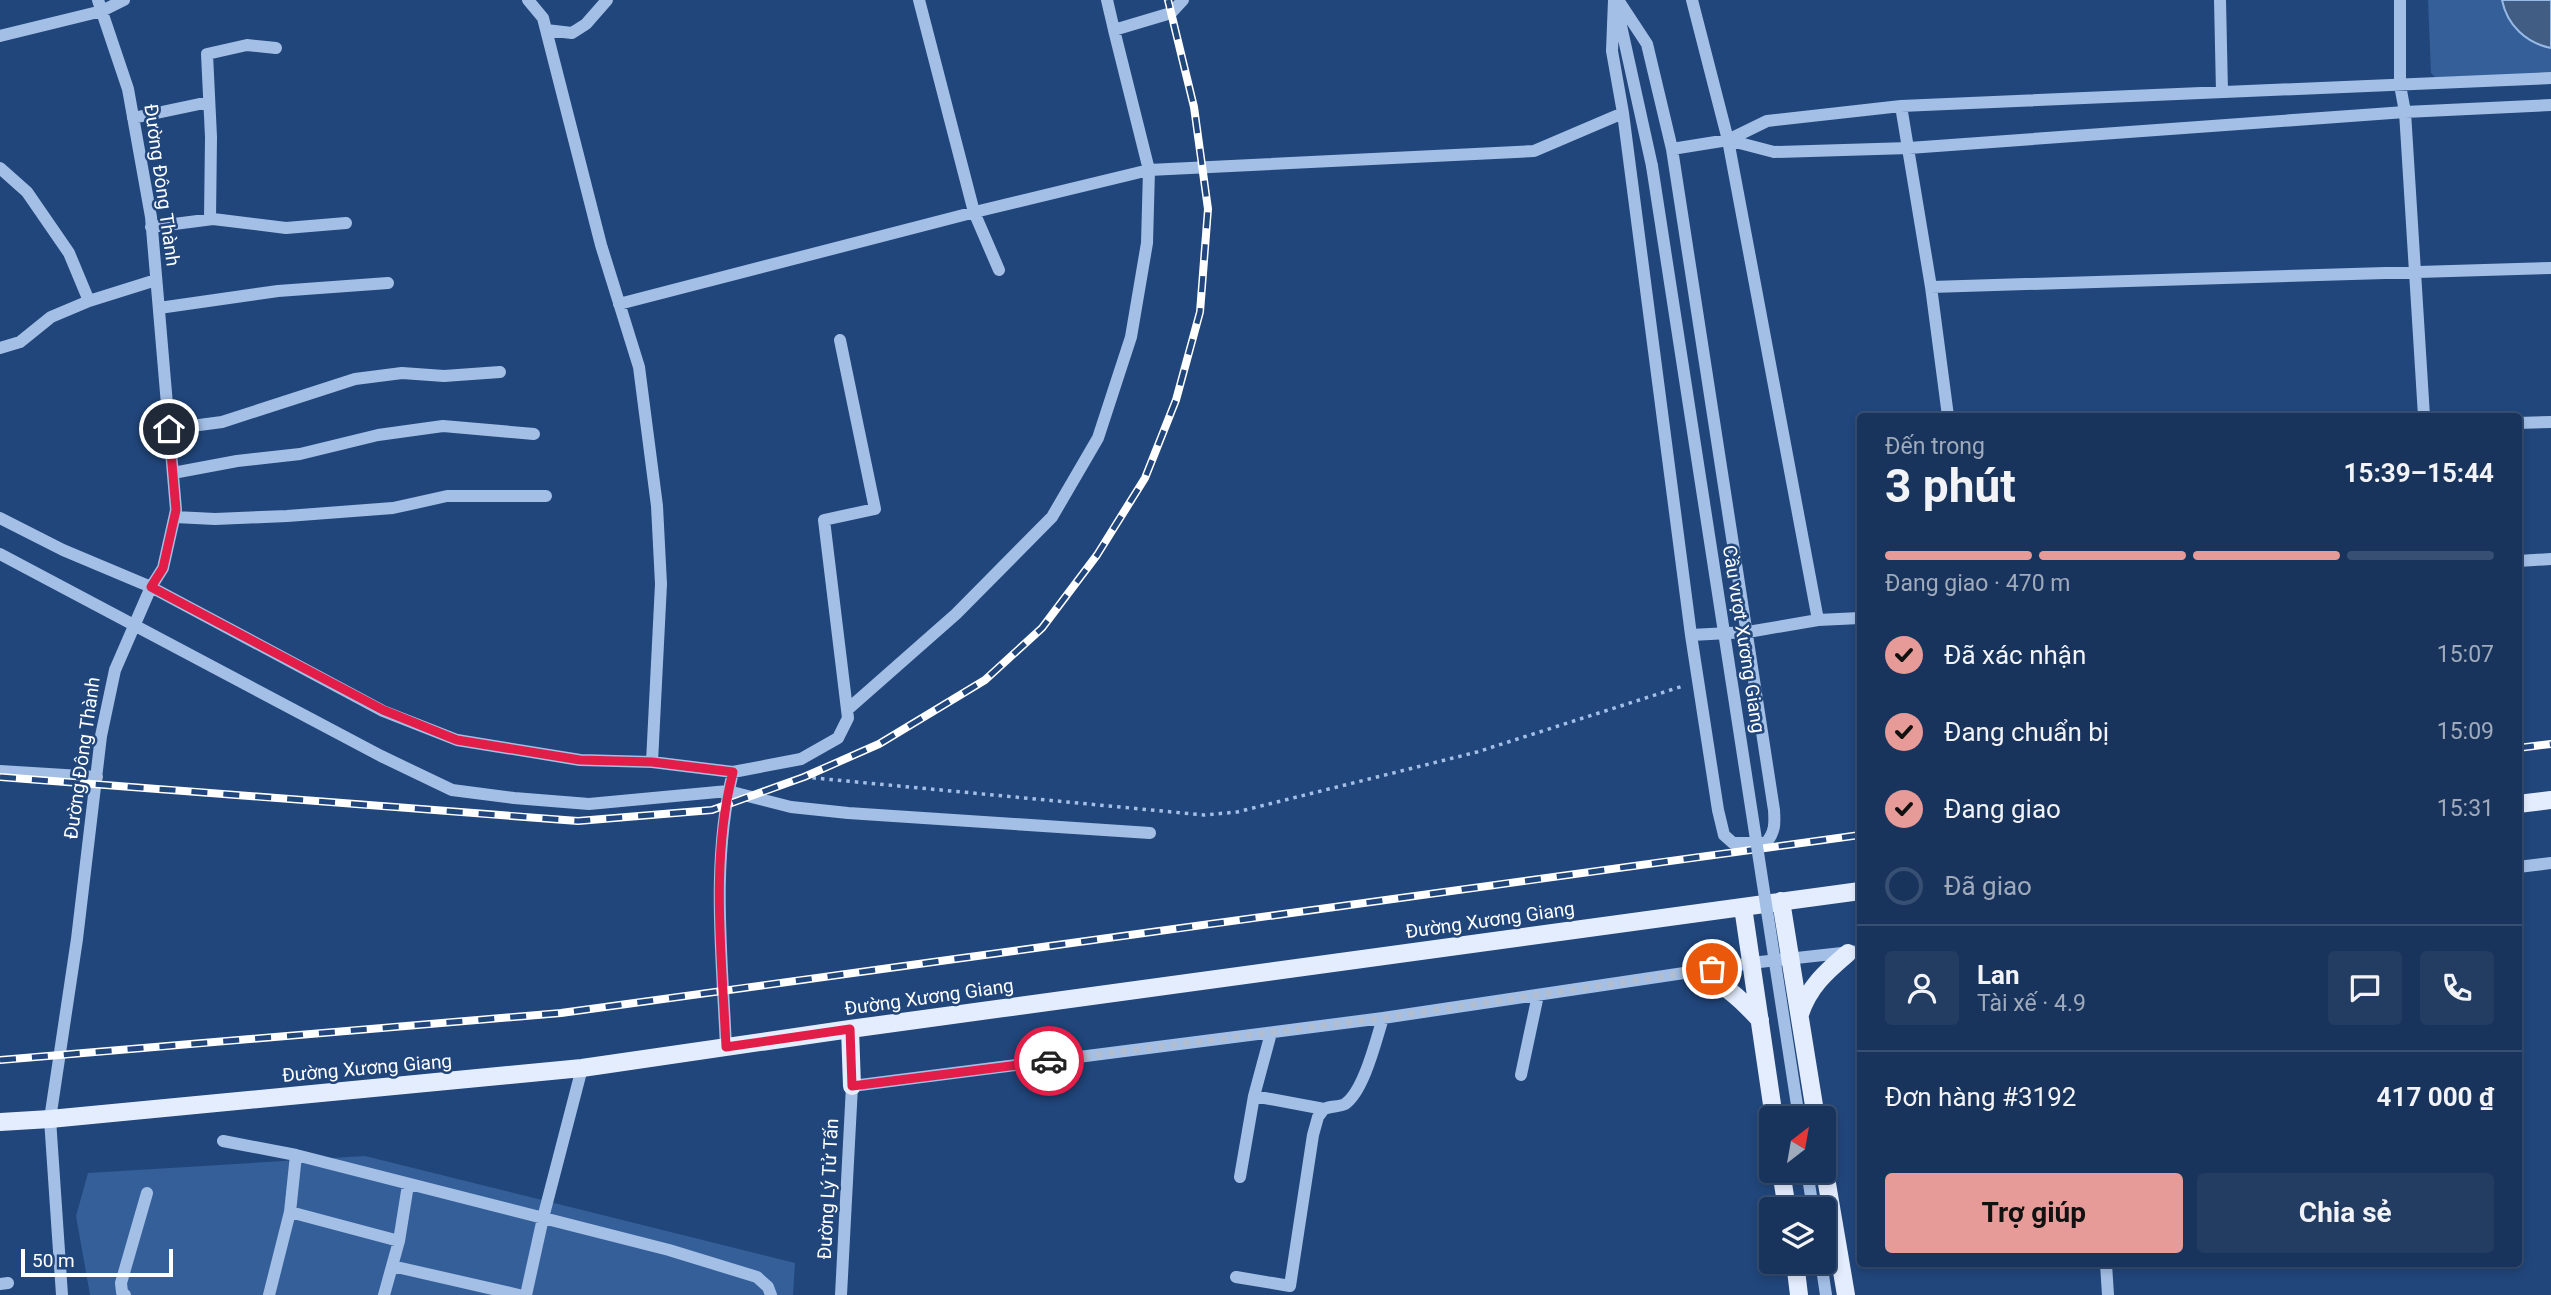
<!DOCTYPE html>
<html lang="vi">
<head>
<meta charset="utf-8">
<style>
  body { margin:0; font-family:Roboto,sans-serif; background:#223c62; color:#f1f3f6; height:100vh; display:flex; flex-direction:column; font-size:26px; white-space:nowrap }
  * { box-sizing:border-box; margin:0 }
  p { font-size:23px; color:#9faabb }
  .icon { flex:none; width:38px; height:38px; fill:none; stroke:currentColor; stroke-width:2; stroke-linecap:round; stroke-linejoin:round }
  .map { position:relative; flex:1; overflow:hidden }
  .sheet { position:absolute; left:1857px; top:413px; width:665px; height:854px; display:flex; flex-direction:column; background:#19345c; border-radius:7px; box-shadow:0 4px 10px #0003,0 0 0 2px #374f72 }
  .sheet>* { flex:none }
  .needle { width:46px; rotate:31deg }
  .fabs { position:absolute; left:1759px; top:1106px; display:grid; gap:14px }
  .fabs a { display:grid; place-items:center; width:77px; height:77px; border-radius:7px; background:#19345c; box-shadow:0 4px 10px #0003,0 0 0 2px #374f72; font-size:35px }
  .scale { position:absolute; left:21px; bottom:18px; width:152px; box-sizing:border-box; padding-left:7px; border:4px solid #fff; border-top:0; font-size:19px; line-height:24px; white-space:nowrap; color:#fff; -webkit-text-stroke:5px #21467b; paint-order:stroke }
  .pin { position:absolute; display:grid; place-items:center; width:60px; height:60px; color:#fff; margin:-30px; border:4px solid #fff; border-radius:50%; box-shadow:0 2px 7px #0007 }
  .courier { position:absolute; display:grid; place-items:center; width:70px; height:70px; margin:-35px; border:5px solid #e11d48; border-radius:50%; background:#fff; color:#222; box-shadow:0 2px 9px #0007 }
  .head em { font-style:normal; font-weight:700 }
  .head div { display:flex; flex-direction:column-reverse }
  .head { display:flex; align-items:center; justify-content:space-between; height:119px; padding:0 28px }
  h1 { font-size:46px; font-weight:700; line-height:52px }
  .bar { display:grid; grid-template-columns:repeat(4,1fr); gap:10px 7px; align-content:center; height:84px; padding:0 28px }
  .bar i { height:9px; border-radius:5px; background:#374f72 }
  .bar .active { background:#e69b98 }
  .bar p { grid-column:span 4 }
  .line { display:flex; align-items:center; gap:18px; padding:0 28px; border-top:2px solid #374f72 }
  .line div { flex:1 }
  .round { display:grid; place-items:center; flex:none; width:74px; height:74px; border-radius:7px; background:#223c62 }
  ol { padding:0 28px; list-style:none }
  li { display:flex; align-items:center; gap:21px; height:77px }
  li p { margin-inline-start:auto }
  li .icon { padding:7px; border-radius:50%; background:#e69b98; color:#111; stroke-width:4 }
  li:last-child { color:#9faabb }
  li i { width:38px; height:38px; border:4px solid #374f72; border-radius:50% }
  .action { display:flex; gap:14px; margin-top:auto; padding:14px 28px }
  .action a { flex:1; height:80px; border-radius:7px; background:#e69b98; color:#111; font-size:28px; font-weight:700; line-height:80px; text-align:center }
  .action a+a { background:#223c62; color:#f1f3f6 }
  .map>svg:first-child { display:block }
  .green { fill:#345f99 }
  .water { fill:#415d83; stroke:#97bae7; stroke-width:2 }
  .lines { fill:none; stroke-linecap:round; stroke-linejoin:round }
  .path { stroke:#a3bfe6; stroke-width:3.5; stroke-dasharray:3.5 5; stroke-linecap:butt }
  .minor { stroke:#a3bfe6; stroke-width:12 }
  .major { stroke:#e4edfd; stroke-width:18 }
  .rail-casing { stroke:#fff; stroke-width:8 }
  .rail { stroke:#21467b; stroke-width:5; stroke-dasharray:16; stroke-linecap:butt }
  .minor-bridge { stroke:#a3bfe6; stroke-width:12 }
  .done { stroke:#b1bed1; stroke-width:7; stroke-dasharray:0 12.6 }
  .route { stroke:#e11d48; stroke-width:9 }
  .labels { text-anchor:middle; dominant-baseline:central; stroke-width:5; stroke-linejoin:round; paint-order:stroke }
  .street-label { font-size:19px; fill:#fff; stroke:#21467b }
</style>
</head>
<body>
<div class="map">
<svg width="2551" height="1295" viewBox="0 0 2551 1295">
  <rect width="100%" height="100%" fill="#21467b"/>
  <!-- green -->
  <path class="green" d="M2428 0H2551V84L2446 88 2431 73Z
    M365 1156 795 1263 793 1295H90L76 1216 88 1173Z"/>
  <!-- water -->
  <path class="water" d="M2502 0H2551V48C2526 43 2507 25 2502 0Z"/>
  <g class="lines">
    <!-- path -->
    <path class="path" d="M804 777 1204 815 1237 812 1477 752 1683 686"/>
    <!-- minor -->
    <path class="minor" d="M528 0 543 18 601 245 639 367 657 506 661 584 652 762
      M919 0 974 212 999 270
      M1107 0 1114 30 1171 13 1183 0
      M1614 0 1612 51 1623 113 1691 635 1718 810 1724 835 1733 843H1766C1775 832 1775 824 1774 810L1672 149 1647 44 1618 0
      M1692 0 1728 140 1818 620
      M2220 0 2222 92
      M2400 0V85L2405 112 2424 416
      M1618 12 1652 166
      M546 30 572 33 586 24 607 0
      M0 36 102 11 124 0
      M1901 106 1931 287 1948 416
      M133 118 209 102
      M1728 140 1774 152 1909 148 2405 112 2551 105
      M1672 149 1728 140 1767 121 1901 106 2551 78
      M0 168 27 192 69 253 89 301 51 317 20 342 0 348
      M210 219 211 137 207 54 247 45 276 48
      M151 227 213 219 286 228 346 223
      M1931 287 2551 268
      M89 301 156 280
      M619 304 979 211 1149 170 1534 151 1623 113
      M159 308 278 291 388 283
      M2518 423 2551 422
      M169 429 222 422 355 379 402 373 444 376 500 372
      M173 473 237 461 300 454 378 435 443 426 534 434
      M175 517 215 519 287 516 393 508 447 496H546
      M0 518 63 550 151 587 383 711 457 740 580 760 652 762 733 772 801 759 838 738 848 718 824 520 875 509 840 340
      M0 554 381 756 452 790 514 798 589 804 728 791 791 807 848 813 1150 833
      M2518 561 2551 559
      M1691 635 1748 632 1818 620 1860 618
      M847 710 956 614 1052 517 1098 438 1131 337 1147 243 1149 170 1114 30
      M0 771 97 777
      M2518 867 2551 863
      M726 1047C722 956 711 861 733 772
      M1521 1075 1538 995
      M1254 1096 1324 1109
      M223 1141 296 1155 669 1250 757 1277 768 1287 771 1295
      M1807 1171 1813 1209
      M1240 1177 1254 1096 1271 1033
      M290 1212 399 1241
      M1821 1262 1826 1295
      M2106 1264 2108 1295
      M392 1266 519 1295
      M1236 1277 1290 1286 1313 1135 1318 1117 1324 1109C1330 1106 1339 1107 1345 1104 1364 1091 1376 1040 1383 1018
      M0 1284 8 1283
      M62 1295 50 1119 77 939 101 736 115 670 151 587 163 568 176 510 151 217 128 89 98 0
      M125 1295 122 1292 121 1283 147 1193
      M269 1295 290 1212 296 1155
      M384 1295 399 1241 408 1185
      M526 1295 543 1218 582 1068
      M841 1295 852 1086 1383 1018 1751 963 1860 951"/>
    <!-- major -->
    <path class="major" d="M2518 804 2551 800
      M1781 901 1816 1118
      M1743 907 1774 1118
      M1692 972C1721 980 1740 998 1760 1020
      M1800 1014C1809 986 1827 971 1848 953
      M850 1029 852 1086
      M0 1122 50 1119 582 1068 850 1029 1860 891
      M1824 1166 1846 1295
      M1781 1171 1787 1209
      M1795 1262 1799 1295"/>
    <defs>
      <path id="rail" d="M2518 748 2551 744
        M0 777 578 821 712 810 804 777 879 744 985 680 1042 628 1097 555 1145 478 1176 400 1200 312 1208 209 1194 107 1168 0
        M0 1060 561 1013 1860 835"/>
    </defs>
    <!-- rail casing -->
    <use href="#rail" class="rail-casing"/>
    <!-- rail -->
    <use href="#rail" class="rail"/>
    <!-- minor-bridge -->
    <path class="minor-bridge" d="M1652 166 1799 1118"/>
  </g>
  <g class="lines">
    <!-- done -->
    <path class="done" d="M1049 1061 1383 1018 1712 969"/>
    <!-- route -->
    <path class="route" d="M169 429 176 510 163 568 151 587 383 710 457 740 580 760 652 762 733 772C710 861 722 956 726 1047L850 1029 852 1086 1049 1061"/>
  </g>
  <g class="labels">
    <!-- street labels -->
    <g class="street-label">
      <text transform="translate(162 185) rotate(82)">Đường Đông Thành</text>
      <text transform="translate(1744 639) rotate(81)">Cầu vượt Xương Giang</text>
      <text transform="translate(82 758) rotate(-82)">Đường Đông Thành</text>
      <text transform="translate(1490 920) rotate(-8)">Đường Xương Giang</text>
      <text transform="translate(929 997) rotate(-8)">Đường Xương Giang</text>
      <text transform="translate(367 1068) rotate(-5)">Đường Xương Giang</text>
      <text transform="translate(828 1189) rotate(-87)">Đường Lý Tử Tấn</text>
    </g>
  </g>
</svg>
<div class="fabs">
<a><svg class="needle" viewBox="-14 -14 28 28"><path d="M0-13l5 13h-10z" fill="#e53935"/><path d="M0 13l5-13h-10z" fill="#9faabb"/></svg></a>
<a><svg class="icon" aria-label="layers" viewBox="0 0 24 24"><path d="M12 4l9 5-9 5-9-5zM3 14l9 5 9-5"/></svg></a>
</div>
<div class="scale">50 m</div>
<div class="pin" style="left:1712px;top:969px;background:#ea580c"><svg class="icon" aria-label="bag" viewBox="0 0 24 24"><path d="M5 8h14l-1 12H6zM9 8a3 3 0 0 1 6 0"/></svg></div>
<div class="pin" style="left:169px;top:429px;background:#1f2937"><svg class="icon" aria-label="home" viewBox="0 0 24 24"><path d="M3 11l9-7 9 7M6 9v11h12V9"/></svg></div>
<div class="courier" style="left:1049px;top:1061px"><svg class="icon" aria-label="car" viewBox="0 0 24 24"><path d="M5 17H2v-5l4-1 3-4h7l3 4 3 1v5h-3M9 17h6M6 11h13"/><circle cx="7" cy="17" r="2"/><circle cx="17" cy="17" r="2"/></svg></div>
<section class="sheet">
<div class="head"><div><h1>3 phút</h1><p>Đến trong</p></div><em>15:39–15:44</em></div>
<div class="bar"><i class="active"></i><i class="active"></i><i class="active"></i><i></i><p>Đang giao · 470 m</p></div>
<ol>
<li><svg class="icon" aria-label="check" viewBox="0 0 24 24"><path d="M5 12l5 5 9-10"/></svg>Đã xác nhận<p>15:07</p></li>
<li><svg class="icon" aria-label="check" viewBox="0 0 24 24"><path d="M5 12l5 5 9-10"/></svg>Đang chuẩn bị<p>15:09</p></li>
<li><svg class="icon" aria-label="check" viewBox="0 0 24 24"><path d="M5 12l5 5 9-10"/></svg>Đang giao<p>15:31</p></li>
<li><i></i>Đã giao</li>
</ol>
<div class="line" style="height:126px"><a class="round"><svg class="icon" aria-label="person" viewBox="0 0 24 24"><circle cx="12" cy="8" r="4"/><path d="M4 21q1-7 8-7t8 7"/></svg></a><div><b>Lan</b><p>Tài xế · 4.9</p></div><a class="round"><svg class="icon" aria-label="chat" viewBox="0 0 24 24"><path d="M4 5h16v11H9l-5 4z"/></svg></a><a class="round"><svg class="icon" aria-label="phone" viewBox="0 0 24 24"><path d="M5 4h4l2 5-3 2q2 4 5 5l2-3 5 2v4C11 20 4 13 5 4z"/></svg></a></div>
<div class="line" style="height:91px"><div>Đơn hàng #3192</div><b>417 000 ₫</b></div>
<div class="action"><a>Trợ giúp</a><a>Chia sẻ</a></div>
</section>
</div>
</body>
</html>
